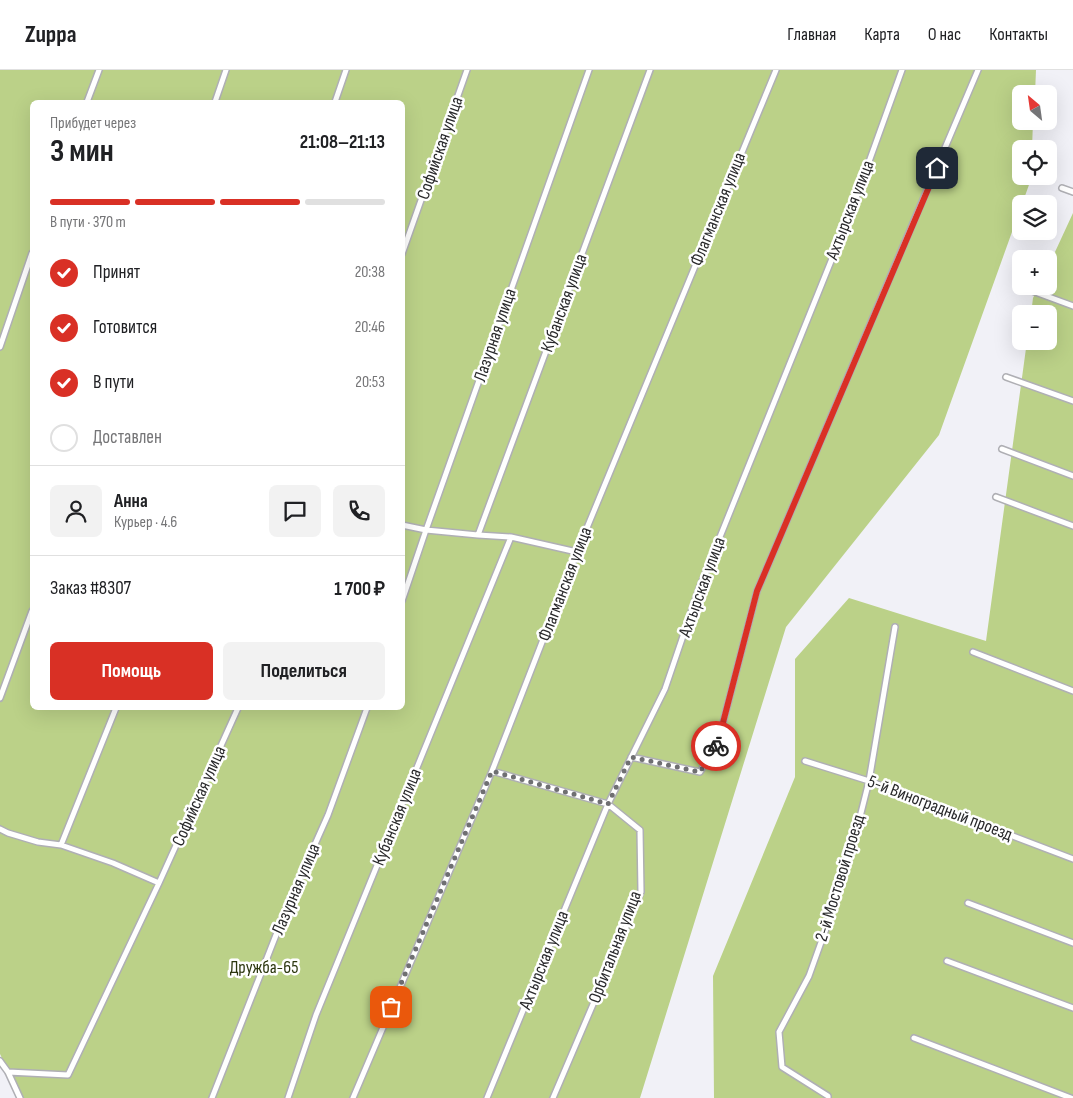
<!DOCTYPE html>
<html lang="ru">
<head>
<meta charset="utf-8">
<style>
  body { margin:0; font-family:"Sofia Sans Condensed",sans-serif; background:#f2f2f2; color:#202124; height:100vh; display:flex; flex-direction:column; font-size:19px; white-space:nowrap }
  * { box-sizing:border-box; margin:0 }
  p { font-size:16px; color:#757577 }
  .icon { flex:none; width:28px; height:28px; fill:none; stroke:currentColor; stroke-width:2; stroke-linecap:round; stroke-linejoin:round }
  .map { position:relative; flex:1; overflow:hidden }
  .sheet { position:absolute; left:30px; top:30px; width:375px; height:610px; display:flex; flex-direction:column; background:#fff; border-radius:8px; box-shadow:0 5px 20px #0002 }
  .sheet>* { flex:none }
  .needle { width:32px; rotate:331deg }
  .buttons { position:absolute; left:1012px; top:15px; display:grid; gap:10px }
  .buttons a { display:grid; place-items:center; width:45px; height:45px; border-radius:8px; background:#fff; box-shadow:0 5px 20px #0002; font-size:25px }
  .pin { position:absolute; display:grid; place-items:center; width:42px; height:42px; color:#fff; margin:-21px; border-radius:10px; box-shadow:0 2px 8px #0006 }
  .courier { position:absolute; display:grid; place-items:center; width:50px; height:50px; margin:-25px; border:4px solid #d93025; border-radius:50%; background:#fff; color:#222; box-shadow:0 1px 6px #0007 }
  .summary em { font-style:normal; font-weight:700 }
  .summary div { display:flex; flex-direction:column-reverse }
  .summary { display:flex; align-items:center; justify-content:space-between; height:85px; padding:0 20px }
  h1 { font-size:32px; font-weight:700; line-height:38px }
  .bar { display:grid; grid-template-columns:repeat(4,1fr); gap:8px 5px; align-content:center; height:60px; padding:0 20px }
  .bar i { height:6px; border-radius:4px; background:#e0e0e0 }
  .bar .selected { background:#d93025 }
  .bar p { grid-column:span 4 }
  .line { display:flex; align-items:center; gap:12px; padding:0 20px; border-top:1px solid #e0e0e0 }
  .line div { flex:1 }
  .round { display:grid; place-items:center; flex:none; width:52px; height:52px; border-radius:8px; background:#f2f2f2 }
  ol { padding:0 20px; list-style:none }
  li { display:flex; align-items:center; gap:15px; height:55px }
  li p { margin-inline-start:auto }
  li .icon { padding:5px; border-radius:50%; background:#d93025; color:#fff; stroke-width:4 }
  li:last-child { color:#757577 }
  li i { width:28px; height:28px; border:2px solid #e0e0e0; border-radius:50% }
  .cta { display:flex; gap:10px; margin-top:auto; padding:10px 20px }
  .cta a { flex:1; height:58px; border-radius:8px; background:#d93025; color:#fff; font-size:20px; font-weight:700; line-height:58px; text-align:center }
  .cta a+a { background:#f2f2f2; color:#202124 }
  header { display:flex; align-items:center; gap:30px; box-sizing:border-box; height:70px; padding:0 25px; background:#fff; border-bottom:1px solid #e0e0e0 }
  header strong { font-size:24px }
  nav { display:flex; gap:28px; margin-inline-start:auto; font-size:18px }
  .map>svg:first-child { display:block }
  .green { fill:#bbd188; fill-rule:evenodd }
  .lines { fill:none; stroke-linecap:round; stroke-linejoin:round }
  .lane-casing { stroke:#afafb4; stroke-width:8 }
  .lane { stroke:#fff; stroke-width:5 }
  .done { stroke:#6f6f72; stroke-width:5; stroke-dasharray:0 9 }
  .route { stroke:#d93025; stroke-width:6 }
  .labels { text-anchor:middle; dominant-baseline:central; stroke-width:5; stroke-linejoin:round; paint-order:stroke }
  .street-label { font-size:18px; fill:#29292b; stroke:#fff }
  .park-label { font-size:18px; fill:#2c370f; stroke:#fff }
</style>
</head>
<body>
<header>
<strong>Zuppa</strong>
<nav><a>Главная</a><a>Карта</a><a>О нас</a><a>Контакты</a></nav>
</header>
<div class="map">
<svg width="1073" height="1028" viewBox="0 0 1073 1028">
  <rect width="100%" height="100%" fill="#f1f1f7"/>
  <!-- green -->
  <path class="green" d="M0 0H1036L1035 24H1021V51H1033L1032 79H1021V106H1030V112L939 365 786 557 640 1028H21L0 984ZM32 32H402V638H32Z
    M1073 143V1028H714L713 906 795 707V589L849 528 986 571 1027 271H1049V244H1031L1033 228 1039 216H1049V195Z"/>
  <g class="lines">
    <defs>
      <path id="lane" d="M87 32 99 0
        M215 32 226 0
        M335 32 346 0
        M1062 118 1073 122
        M402 184 467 0
        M1027 219 1073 236
        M0 277 32 183
        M1006 307 1073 331
        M1002 379 1073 406
        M996 427 1073 456
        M402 455 426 460 478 465 511 467 577 482
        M478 465 650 0
        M402 531 426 460 589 0
        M973 582 1073 621
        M0 628 32 541
        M631 687 700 702 718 672 757 521 978 0
        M805 691 869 711 1073 789
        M492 701 608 734 640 760 641 822 553 1028
        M0 759 8 763 38 772 61 775 113 793 159 813
        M61 775 116 638
        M968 833 1073 873
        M947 891 1073 938
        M914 968 1071 1028
        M0 991 8 1002 20 1028
        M8 1002 68 1005 159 813 238 638
        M212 1028 287 837 328 745 367 638
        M288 1028 316 945 511 467
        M353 1028 492 701 577 482 776 0
        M487 1028 608 734 665 619 699 519 852 139 902 0
        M828 1028V1026L782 997 779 962 809 906 830 847 852 779 869 711 895 557"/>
    </defs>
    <!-- lane casing -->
    <use href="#lane" class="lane-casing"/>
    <!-- lane -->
    <use href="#lane" class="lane"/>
  </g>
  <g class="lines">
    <!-- done -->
    <path class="done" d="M391 937 492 701 608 734 631 687 700 702 716 676"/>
    <!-- route -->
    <path class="route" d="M716 676 718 672 757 521 937 98"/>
  </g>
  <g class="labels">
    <!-- street labels -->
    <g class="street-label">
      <text transform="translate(440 78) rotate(-71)">Софийская улица</text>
      <text transform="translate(718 139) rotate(-68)">Флагманская улица</text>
      <text transform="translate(850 140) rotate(-69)">Ахтырская улица</text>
      <text transform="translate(564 233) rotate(-70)">Кубанская улица</text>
      <text transform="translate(495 265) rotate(-71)">Лазурная улица</text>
      <text transform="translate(565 514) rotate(-69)">Флагманская улица</text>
      <text transform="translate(702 517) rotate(-70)">Ахтырская улица</text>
      <text transform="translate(199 726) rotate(-66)">Софийская улица</text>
      <text transform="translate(940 738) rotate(21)">5-й Виноградный проезд</text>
      <text transform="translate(397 747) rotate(-68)">Кубанская улица</text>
      <text transform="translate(840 808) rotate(-73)">2-й Мостовой проезд</text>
      <text transform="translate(296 819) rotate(-67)">Лазурная улица</text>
      <text transform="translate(615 877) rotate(-69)">Орбитальная улица</text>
      <text transform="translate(544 890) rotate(-68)">Ахтырская улица</text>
    </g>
    <!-- park labels -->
    <g class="park-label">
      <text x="264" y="897">Дружба-65</text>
    </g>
  </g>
</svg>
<div class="buttons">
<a><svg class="needle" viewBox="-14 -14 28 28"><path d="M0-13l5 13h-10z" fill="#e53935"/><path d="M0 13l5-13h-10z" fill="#757577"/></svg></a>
<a><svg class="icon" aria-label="locate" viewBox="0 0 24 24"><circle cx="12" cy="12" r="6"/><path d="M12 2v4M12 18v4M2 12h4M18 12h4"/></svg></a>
<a><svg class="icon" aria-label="layers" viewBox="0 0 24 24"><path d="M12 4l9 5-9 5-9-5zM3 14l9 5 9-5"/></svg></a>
<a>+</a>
<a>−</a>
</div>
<div class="pin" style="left:391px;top:937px;background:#ea580c"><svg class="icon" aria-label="bag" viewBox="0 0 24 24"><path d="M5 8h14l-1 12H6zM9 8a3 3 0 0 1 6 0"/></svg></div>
<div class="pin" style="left:937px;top:98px;background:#1f2937"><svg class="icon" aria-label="home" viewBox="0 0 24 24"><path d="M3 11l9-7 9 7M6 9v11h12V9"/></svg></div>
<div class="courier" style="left:716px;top:676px"><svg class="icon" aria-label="bike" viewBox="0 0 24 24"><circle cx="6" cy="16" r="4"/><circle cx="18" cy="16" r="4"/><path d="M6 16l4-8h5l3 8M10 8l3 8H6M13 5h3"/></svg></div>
<section class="sheet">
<div class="summary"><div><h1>3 мин</h1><p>Прибудет через</p></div><em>21:08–21:13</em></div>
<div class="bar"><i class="selected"></i><i class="selected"></i><i class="selected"></i><i></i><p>В пути · 370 m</p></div>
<ol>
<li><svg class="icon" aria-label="check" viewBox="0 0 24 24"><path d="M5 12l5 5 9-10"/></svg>Принят<p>20:38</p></li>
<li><svg class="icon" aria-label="check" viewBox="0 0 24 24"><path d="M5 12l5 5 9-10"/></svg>Готовится<p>20:46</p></li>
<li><svg class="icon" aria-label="check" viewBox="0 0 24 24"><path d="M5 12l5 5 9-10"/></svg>В пути<p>20:53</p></li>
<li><i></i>Доставлен</li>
</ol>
<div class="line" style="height:90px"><a class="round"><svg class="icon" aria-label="person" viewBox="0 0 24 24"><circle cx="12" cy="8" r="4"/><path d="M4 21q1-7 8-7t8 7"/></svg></a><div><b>Анна</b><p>Курьер · 4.6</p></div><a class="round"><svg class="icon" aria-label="chat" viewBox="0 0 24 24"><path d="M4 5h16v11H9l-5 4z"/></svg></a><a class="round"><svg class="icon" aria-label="phone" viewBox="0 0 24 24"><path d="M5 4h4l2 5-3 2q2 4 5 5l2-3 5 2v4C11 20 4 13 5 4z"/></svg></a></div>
<div class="line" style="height:65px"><div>Заказ #8307</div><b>1 700 ₽</b></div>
<div class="cta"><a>Помощь</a><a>Поделиться</a></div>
</section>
</div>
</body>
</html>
